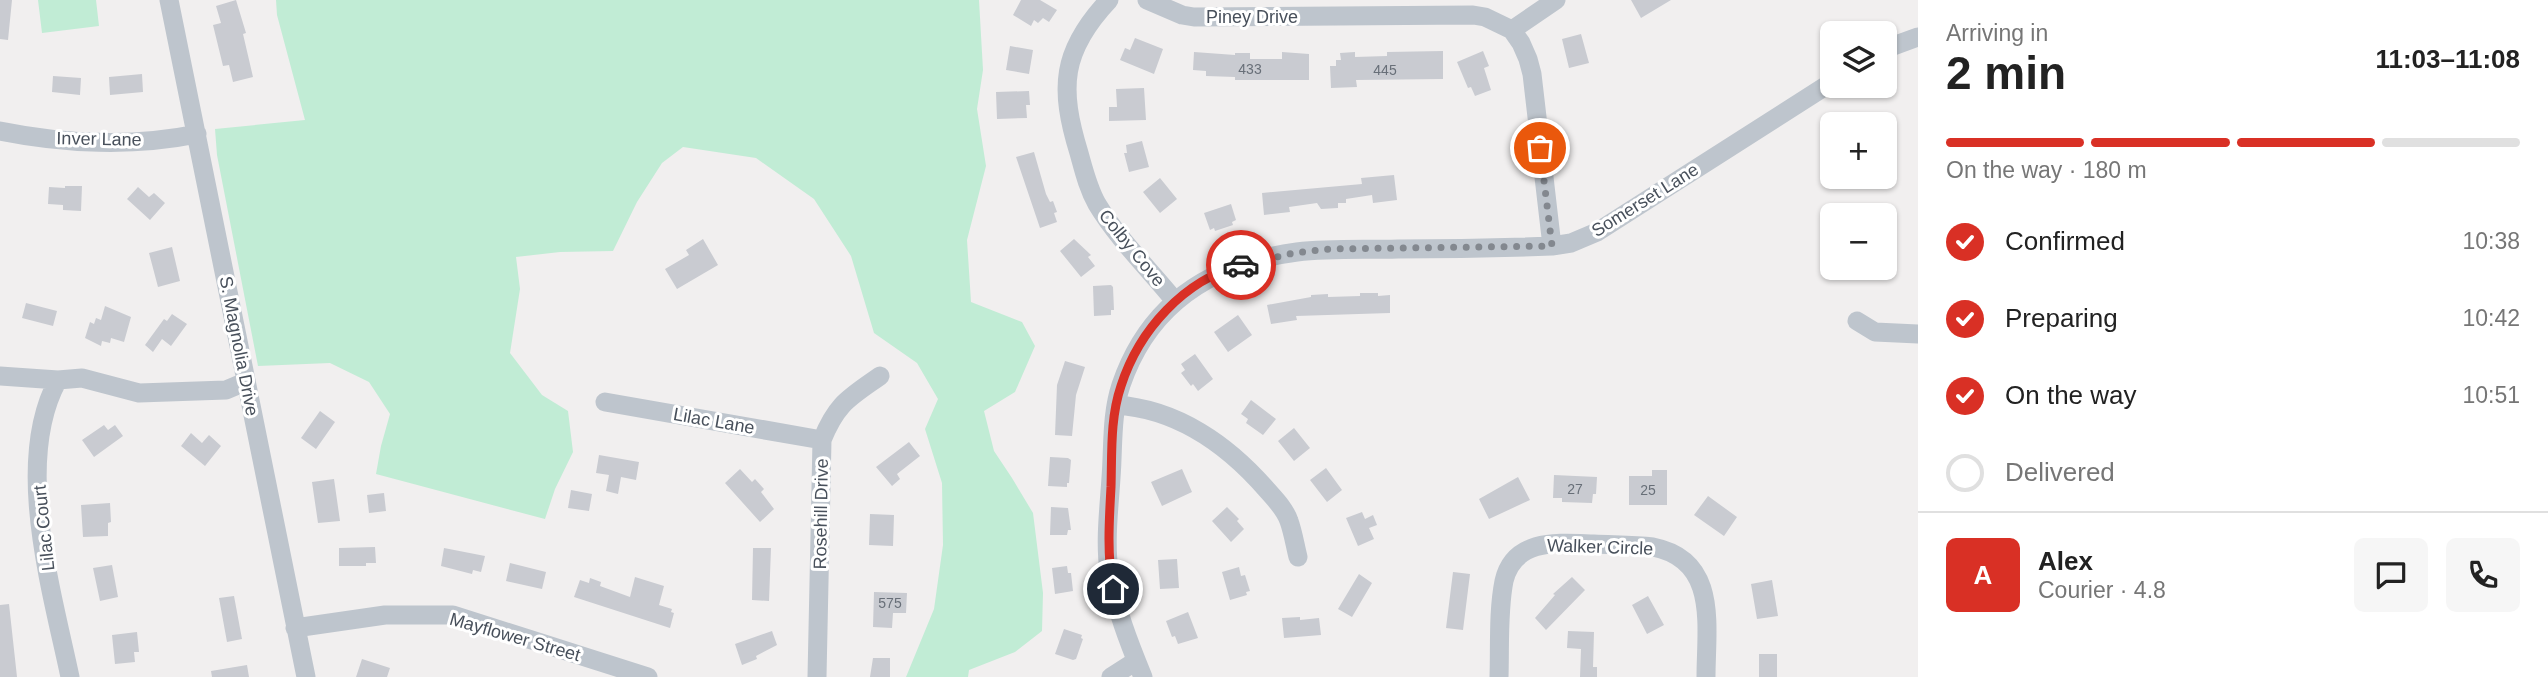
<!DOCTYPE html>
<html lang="en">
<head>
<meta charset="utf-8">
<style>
  body { margin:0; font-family:Arial,sans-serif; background:#f6f6f6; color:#222; height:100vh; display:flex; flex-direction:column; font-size:26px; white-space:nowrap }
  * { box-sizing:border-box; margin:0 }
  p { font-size:23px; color:#767676 }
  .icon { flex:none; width:38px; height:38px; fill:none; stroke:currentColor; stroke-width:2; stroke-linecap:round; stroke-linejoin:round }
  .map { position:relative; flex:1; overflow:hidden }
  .sheet { display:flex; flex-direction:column; background:#fff; width:630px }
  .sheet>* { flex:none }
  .fabs { position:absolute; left:1820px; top:21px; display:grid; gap:14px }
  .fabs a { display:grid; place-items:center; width:77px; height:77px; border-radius:10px; background:#fff; box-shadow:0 2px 5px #0004; font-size:35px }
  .pin { position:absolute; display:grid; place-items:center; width:60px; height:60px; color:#fff; margin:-30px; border:4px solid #fff; border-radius:50%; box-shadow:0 2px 7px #0007 }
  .courier { position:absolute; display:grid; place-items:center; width:70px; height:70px; margin:-35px; border:5px solid #d93025; border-radius:50%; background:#fff; color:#222; box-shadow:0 2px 9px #0007 }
  .summary em { font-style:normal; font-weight:700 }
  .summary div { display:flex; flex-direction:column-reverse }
  .summary { display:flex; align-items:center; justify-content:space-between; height:119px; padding:0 28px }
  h1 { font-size:46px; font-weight:700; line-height:52px }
  .bar { display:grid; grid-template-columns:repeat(4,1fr); gap:10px 7px; align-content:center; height:84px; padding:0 28px }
  .bar i { height:9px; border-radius:5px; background:#e0e0e0 }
  .bar .on { background:#d93025 }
  .bar p { grid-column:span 4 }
  .line { display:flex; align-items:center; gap:18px; padding:0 28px; border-top:2px solid #e0e0e0 }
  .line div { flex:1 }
  .round { display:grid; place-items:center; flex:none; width:74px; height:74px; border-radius:10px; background:#f6f6f6 }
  ol { padding:0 28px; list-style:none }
  li { display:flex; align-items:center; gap:21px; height:77px }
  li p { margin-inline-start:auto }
  li .icon { padding:7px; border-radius:50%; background:#d93025; color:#fff; stroke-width:4 }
  li:last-child { color:#767676 }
  li i { width:38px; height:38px; border:4px solid #e0e0e0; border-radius:50% }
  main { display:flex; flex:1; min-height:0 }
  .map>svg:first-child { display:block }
  .green { fill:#c1ecd5 }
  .building { fill:#c9cbd1 }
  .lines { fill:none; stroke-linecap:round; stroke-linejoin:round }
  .minor { stroke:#bec5cd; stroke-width:19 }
  .done { stroke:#83888f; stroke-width:7; stroke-dasharray:0 12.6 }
  .route { stroke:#d93025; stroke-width:9 }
  .labels { text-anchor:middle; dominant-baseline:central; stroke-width:6; stroke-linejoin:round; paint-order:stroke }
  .number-label { font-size:14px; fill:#686f78 }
  .street-label { font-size:18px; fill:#48505b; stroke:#fff }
</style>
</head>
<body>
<main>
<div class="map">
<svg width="1918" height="677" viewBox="0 0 1918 677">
  <rect width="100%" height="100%" fill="#f1efef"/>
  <!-- green -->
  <path class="green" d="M38 0H96L99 26 42 33Z
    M276 0H979L983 70 977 109 986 166 967 240 971 302 1022 322 1035 346 1015 392 984 411 994 451 1012 478 1033 513 1043 593 1042 631 1015 652 969 670 968 677H906L934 609 943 545 942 483 925 429 938 399 917 363 874 333 851 256 814 199 756 158 683 147 662 163 637 202 613 251 560 252 516 257 520 289 510 353 542 395 568 411 573 452 555 489 545 519 376 474 381 446 390 414 369 382 330 363 258 366 217 155 215 129 305 120 277 15Z"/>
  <!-- building -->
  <path class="building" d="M0 0H12L8 40 0 39Z
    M236 0 246 33 243 34 253 77 233 82 229 65 223 66 213 25 221 23 216 6Z
    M1021 0H1040L1057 10 1049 22 1043 18 1038 23 1034 20 1031 26 1013 15Z
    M1631 0H1671L1641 18Z
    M1581 34 1589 63 1569 68 1562 39Z
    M1135 38 1163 49 1154 74 1120 60 1125 48 1130 50Z
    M1010 46 1033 50 1029 74 1006 70Z
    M1443 51V79L1356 80 1357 87 1331 88 1330 66H1336V60H1341L1340 53 1355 52V57L1387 56V52Z
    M1483 51 1489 66 1484 68 1491 90 1475 96 1471 87 1468 88 1457 62Z
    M1194 52 1235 55V53H1250V59H1282V52L1309 54V80H1235V77L1206 76V71L1193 70Z
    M142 74 143 92 110 95 109 77Z
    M53 76 81 78 80 95 52 92Z
    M1144 88 1146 120 1109 121V107H1117L1116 89Z
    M1029 91 1030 105H1026L1027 118 997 119 996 92Z
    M1142 141 1149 167 1129 172 1124 153H1127L1126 145Z
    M1034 152 1046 194 1050 202 1053 201 1057 212 1054 213 1057 222 1040 228 1016 157Z
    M1394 175 1397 200 1373 203 1372 195 1346 199V203H1338V208L1321 209 1317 203 1289 207 1290 212 1264 215 1262 193 1362 184 1361 178Z
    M1160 178 1177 199 1160 213 1143 192Z
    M65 186H82L81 211 63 210V205L48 204 49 187 65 188Z
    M138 187 149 197 154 193 165 203 150 220 127 199Z
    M1231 204 1236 220 1232 222 1233 225 1215 231 1214 228 1210 230 1204 213Z
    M703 239 718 265 677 289 665 269 689 255 686 250Z
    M1074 239 1091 255 1088 257 1095 266 1081 277 1060 251Z
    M172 247 180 281 158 287 149 253Z
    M1111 285 1113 287 1114 310H1111V315L1094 316 1093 286Z
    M1360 293H1378V296L1390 295V313L1296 316 1297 320 1271 324 1267 305 1311 297V295L1328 294V297L1360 296Z
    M26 303 57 311 53 326 22 318Z
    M105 306 131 317 124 342 111 338 110 343 102 341 101 346 85 338 90 322 94 324 96 318 101 320Z
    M172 314 187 324 171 346 162 339 153 352 145 345 164 319 167 321Z
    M1238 315 1252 335 1228 352 1214 332Z
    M1195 354 1213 379 1198 391 1193 384 1191 386 1181 373 1185 370 1181 364Z
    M1065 361 1085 367 1076 395 1072 436 1055 435 1057 385Z
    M1251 400 1276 419 1263 435 1246 423 1248 419 1241 414Z
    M320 411 335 422 316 449 301 438Z
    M104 425 108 430 115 425 123 436 94 457 82 440Z
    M1294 428 1310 448 1294 461 1278 441Z
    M191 433 202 443 209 435 221 446 205 466 181 446Z
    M909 442 920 456 897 474 900 479 892 486 876 467Z
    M599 455 639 462 636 480 621 477 618 494 606 491 609 475 596 473Z
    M1050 457 1068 458 1071 460 1069 483H1067V487L1048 486Z
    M1326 468 1342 490 1327 502 1310 480Z
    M740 469 752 482 755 479 764 489 761 492 774 509 760 522 725 483Z
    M1182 469 1192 492 1162 506 1151 482Z
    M1652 470H1667V505H1629V476H1652Z
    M1554 475 1597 477 1596 494H1593L1592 503 1562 502V498H1553Z
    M1518 477 1530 500 1489 519 1479 499Z
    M334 479 340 521 318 523 312 482Z
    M571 490 592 494 589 511 568 508Z
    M384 493 386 511 369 513 367 495Z
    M1708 496 1737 517 1724 536 1694 515Z
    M110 503 111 522 108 523V536L83 537 81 505Z
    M1051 507 1068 508 1071 530H1068L1067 535H1050Z
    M1227 507 1239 519 1237 521 1244 529 1231 542 1212 521Z
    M1362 512 1365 519 1373 515 1377 525 1369 528 1374 539 1358 546 1346 518Z
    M870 514 894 515 893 546 869 545Z
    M375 547 376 563H366V566H339V548Z
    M444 548 485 556 481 572 473 570 472 574 441 566Z
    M753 548H771L769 601 752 600Z
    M1177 559 1179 588 1160 589 1158 560Z
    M510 563 546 572 542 589 506 581Z
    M112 565 118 597 100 601 93 568Z
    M1067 566 1068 573H1071L1073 591 1055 594 1052 568Z
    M1239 567 1241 576 1245 575 1250 591 1246 592 1247 595 1230 600 1222 572Z
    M1453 572 1470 574 1463 630 1446 628Z
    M1359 574 1372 583 1352 617 1338 609Z
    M635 577 664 586 659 605 672 609 671 612 674 613 670 628 574 597 580 580 589 583 590 578 601 582 600 586 630 597Z
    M1572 577 1585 590 1546 630 1535 618 1555 595 1553 594Z
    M1772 580 1778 616 1757 619 1751 584Z
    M874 592 907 593 906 613H893L892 628 873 627Z
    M234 596 242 639 227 642 219 598Z
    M1648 596 1664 625 1647 634 1632 605Z
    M9 604 17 677H0V605Z
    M1188 612 1198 638 1178 644 1175 636 1172 637 1166 621Z
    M1300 617V620L1319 618 1321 635 1284 638 1282 618Z
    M1064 629 1082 635 1081 638 1083 639 1076 659 1073 660 1055 654Z
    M772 631 777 645 756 656 757 659 742 665 735 644Z
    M1568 631 1594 632 1593 667H1597V677H1580L1581 649 1567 648Z
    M137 632 139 652H134L135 662 115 664 112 635Z
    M1759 654H1777V677H1759Z
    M873 658H890V677H870Z
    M362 659 390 668 387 677H356Z
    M247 665 249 677H212L211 671Z"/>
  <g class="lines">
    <!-- minor -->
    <path class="minor" d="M169 0 306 677
      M1109 0C1061 51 1059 88 1079 153 1084 171 1088 188 1097 204 1118 239 1149 269 1175 301
      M1147 0 1182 15 1194 17 1473 15 1485 17 1512 30 1521 43 1528 59 1532 74 1552 246
      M1512 30 1556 0
      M1885 49 1918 37
      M0 131C64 144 134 147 197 134
      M1857 321 1875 332 1918 334
      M0 376 58 380 82 378 139 393 226 390 245 382
      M58 380C13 461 52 591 70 677
      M605 402 822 440
      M1116 405C1177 409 1228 445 1267 490 1275 499 1285 509 1289 521 1293 532 1295 545 1298 557
      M295 628 385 615H453L648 677
      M817 677 822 440C837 403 849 398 880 376
      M1111 677 1136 661
      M1143 677C1129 643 1115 607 1109 571 1104 535 1111 495 1112 459 1113 435 1113 409 1121 385 1149 303 1213 263 1297 252 1331 248 1364 250 1398 249 1449 249 1500 248 1552 246L1571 243 1597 232 1832 82
      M1499 677C1500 646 1498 611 1504 581 1514 537 1561 543 1594 544 1614 545 1634 545 1653 547 1719 560 1706 626 1706 677"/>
  </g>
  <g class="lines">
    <!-- done -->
    <path class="done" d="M1241 265 1294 253 1329 249 1552 246 1540 148"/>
    <!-- route -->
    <path class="route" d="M1113 589C1107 555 1109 522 1111 487 1112 454 1110 418 1121 386 1139 330 1184 280 1241 265"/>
  </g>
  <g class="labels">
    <!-- number labels -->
    <g class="number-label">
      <text x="1250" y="69">433</text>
      <text x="1385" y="70">445</text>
      <text x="1575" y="489">27</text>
      <text x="1648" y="490">25</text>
      <text x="890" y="603">575</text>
    </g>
    <!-- street labels -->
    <g class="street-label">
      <text x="1252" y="17">Piney Drive</text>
      <text transform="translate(99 139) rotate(1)">Inver Lane</text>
      <text transform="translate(1645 200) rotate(-32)">Somerset Lane</text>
      <text transform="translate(1132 248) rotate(51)">Colby Cove</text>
      <text transform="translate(239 346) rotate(79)">S. Magnolia Drive</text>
      <text transform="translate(714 421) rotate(10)">Lilac Lane</text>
      <text transform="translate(821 514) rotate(-89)">Rosehill Drive</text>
      <text transform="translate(44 528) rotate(-96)">Lilac Court</text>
      <text transform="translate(1600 547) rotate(2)">Walker Circle</text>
      <text transform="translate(515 637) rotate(16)">Mayflower Street</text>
    </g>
  </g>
</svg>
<div class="fabs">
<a><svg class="icon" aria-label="layers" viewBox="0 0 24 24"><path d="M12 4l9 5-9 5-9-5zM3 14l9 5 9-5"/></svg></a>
<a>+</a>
<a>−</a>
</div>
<div class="pin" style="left:1540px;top:148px;background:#ea580c"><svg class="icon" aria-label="bag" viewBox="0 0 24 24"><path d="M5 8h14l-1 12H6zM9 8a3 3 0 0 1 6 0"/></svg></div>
<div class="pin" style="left:1113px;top:589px;background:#1f2937"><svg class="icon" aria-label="home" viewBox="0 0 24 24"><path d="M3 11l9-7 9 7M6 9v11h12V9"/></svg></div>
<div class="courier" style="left:1241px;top:265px"><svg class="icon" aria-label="car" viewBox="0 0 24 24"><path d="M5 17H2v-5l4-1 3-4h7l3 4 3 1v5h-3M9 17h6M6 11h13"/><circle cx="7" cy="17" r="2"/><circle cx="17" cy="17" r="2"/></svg></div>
</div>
<section class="sheet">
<div class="summary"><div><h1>2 min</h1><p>Arriving in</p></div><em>11:03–11:08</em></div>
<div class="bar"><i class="on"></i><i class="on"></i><i class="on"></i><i></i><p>On the way · 180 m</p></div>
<ol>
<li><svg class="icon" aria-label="check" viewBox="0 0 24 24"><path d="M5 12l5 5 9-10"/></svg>Confirmed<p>10:38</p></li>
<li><svg class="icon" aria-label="check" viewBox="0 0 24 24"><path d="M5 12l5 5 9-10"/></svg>Preparing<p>10:42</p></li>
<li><svg class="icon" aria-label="check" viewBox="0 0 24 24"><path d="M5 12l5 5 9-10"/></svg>On the way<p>10:51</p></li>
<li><i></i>Delivered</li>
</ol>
<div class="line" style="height:126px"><b class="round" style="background:#d93025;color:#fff">A</b><div><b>Alex</b><p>Courier · 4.8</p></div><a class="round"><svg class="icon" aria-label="chat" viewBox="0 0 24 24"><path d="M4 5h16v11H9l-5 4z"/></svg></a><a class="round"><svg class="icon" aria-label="phone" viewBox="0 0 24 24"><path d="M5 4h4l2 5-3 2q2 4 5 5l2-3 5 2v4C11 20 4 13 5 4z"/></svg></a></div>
</section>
</main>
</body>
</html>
